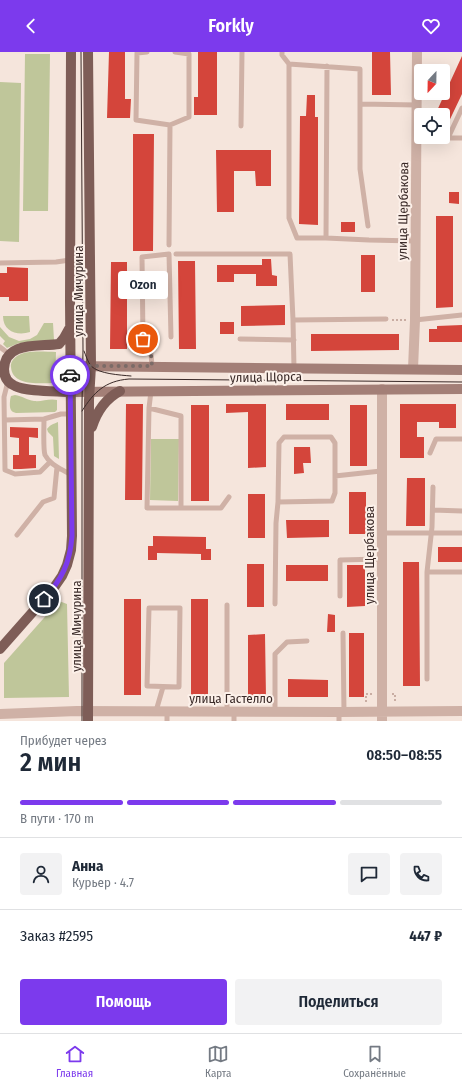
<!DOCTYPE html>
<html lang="ru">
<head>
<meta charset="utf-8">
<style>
  body { margin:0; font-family:"Fira Sans Condensed",sans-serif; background:#f2f2f3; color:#1f2937; height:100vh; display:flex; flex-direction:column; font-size:15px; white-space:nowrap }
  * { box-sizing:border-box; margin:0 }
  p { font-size:13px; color:#747a83 }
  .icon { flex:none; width:22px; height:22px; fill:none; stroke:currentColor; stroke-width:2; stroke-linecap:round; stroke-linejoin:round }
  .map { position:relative; height:669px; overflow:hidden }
  .drawer { display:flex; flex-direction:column; background:#fff; flex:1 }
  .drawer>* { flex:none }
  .needle { width:26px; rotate:202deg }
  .tools { position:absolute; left:414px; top:12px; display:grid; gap:8px }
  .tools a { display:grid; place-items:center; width:36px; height:36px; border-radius:4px; background:#fff; box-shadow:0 4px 16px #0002; font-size:20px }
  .pin { position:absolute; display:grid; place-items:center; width:34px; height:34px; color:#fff; margin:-17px; border:2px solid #fff; border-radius:50%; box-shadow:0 1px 4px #0007 }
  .courier { position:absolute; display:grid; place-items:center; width:40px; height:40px; margin:-20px; border:3px solid #7c3aed; border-radius:50%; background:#fff; color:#222; box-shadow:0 1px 5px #0007 }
  .bubble { position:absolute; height:28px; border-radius:4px; background:#fff; box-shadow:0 4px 16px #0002; font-size:13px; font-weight:600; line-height:28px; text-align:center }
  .head em { font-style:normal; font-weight:600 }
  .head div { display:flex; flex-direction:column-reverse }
  .head { display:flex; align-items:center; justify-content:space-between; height:68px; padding:0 20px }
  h1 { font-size:26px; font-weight:600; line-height:30px }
  .bar { display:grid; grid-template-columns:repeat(4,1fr); gap:6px 4px; align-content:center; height:48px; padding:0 20px }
  .bar i { height:5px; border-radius:3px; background:#e0e1e3 }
  .bar .current { background:#7c3aed }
  .bar p { grid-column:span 4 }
  .line { display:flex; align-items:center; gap:10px; padding:0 20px; border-top:1px solid #e0e1e3 }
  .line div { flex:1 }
  .round { display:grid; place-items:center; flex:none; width:42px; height:42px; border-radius:4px; background:#f2f2f3 }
  .action { display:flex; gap:8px; margin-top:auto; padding:8px 20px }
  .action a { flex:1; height:46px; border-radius:4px; background:#7c3aed; color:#fff; font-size:16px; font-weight:600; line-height:46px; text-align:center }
  .action a+a { background:#f2f2f3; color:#1f2937 }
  header { display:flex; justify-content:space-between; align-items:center; height:52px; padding:0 20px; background:#7c3aed; color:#fff; font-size:18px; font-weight:600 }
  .tabs { display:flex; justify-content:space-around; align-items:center; height:56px; border-top:1px solid #e0e1e3; background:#fff; font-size:11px; color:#747a83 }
  .tabs a { display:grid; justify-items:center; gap:2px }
  .tabs .current { color:#7c3aed }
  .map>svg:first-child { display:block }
  .green { fill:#bfc69a }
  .building { fill:#d4453b }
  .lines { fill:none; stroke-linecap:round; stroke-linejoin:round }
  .path { stroke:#bb9b90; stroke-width:1.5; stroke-dasharray:2 2; stroke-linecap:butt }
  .lane { stroke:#cfb1a6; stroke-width:5 }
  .street { stroke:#cfb1a6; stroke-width:10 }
  .secondary { stroke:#a37f77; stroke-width:10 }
  .primary { stroke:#7e5d57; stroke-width:10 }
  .tram { stroke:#3a2a28; stroke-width:1 }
  .done { stroke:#7b6b67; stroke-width:4; stroke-dasharray:0 7.2 }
  .route { stroke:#7c3aed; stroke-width:5 }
  .labels { text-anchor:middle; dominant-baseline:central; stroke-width:4; stroke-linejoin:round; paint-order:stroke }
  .street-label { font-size:13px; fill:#3a2a28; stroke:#fcf0e9 }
</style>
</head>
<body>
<header><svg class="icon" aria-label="back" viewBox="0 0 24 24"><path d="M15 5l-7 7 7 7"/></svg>Forkly<svg class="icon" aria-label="heart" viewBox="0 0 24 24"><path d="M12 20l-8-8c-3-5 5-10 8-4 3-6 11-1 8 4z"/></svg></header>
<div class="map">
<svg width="462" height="669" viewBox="0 0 462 669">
  <rect width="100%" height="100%" fill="#f5e5dc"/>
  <!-- green -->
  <path class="green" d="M25 2H50L48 159H23Z
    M0 30 21 31 19 190 0 189Z
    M3 264H29L30 280C18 284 3 280 3 264Z
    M44 271H53L54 288 52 290 19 291 7 296 3 292 5 289 0 284V275L9 285 19 289 30 287 37 283Z
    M56 300 55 331C42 331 12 335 11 315 10 311 14 305 19 303 28 298 45 300 56 300Z
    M15 343C22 344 27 348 34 349 42 350 49 346 57 348V358L55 360 16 361C14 360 12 360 11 358 9 355 10 347 11 344Z
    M58 370 59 407 54 404 53 385 48 380 47 377C50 373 53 372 58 370Z
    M151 387H179L178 449 150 448Z
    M59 549 67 552 69 645 4 646V611Z"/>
  <!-- building -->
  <path class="building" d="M109 0H125V47H131L130 66H107Z
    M198 0H217V63H194V45H198Z
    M372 0H390L391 43H372Z
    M462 4V42L443 82V63H435Z
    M307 43H315V65H318V173L299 172 300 64H306Z
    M133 82H154L153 199H133Z
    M216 98H271V134H256L255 119H234V160H217Z
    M449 140H459V152L449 151Z
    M436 164H453V255L436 256Z
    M341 170H355V180H341Z
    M361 203H375V240H361Z
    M262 207H271L272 223 277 224V234H256V222H234V230H217V213H262Z
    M178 209H195L196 297H179Z
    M111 210H127V297H110Z
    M7 215 28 216V249H9V245H0V221H7Z
    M285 253V273L241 274V254Z
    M220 270H234V282H220Z
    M462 273V290H429V277H437V274Z
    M311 282H399V298L311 299Z
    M126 352H143L142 448H125Z
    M226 352H266V415L248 416V360L226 361Z
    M286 352H329V368H286Z
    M400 352H456V376H439V370H417V385H424V406H400Z
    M191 353H209V449H191Z
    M350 353H367V414H350Z
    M10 375 38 376V386L29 385V403H36V416L21 417H13V403H19V386L10 385Z
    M294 395H310L311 411H303L304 421 294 422Z
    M407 426H425V474H406Z
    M349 440H366V482H349Z
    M248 442H265V486H248Z
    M286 468H329V485L287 486Z
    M153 484 206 485V497H211V508H201V502L157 501V508H148V494H153Z
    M438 495H462V510H438Z
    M403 510H419L420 634H403Z
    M247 512H264V555H247Z
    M286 513H328V529H286Z
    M347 513H365V554L347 555Z
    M124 547H141V643H124Z
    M191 547H208V644H191Z
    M328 562 335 563V580H327Z
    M349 581H364V645H349Z
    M265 582 266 646H248V583Z
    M288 627 328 628V645H288Z"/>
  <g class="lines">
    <!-- path -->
    <path class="path" d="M392 268H407
      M392 642H395V650
      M366 650V642H373"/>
    <!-- lane -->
    <path class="lane" d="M147 0 137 1 136 68 170 73 189 65V2L175 0
      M282 0V3L289 12V166L297 186H326
      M289 12 360 17V117L368 174
      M327 14 326 186 369 188 415 189
      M361 52 417 53
      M241 74 242 0
      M417 86H462
      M448 86 462 56
      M169 193 170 73
      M176 202H290L293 268 294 316
      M0 211 56 210 70 208
      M293 268 386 267
      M415 268 462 263
      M240 287 294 288
      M0 295 9 302
      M152 314 151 302 143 287 142 205 169 202 171 285
      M8 329 4 345 5 418 15 422 40 420 50 410 57 415 54 446 43 450 17 483
      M149 356 151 339
      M44 367C44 374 43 398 45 403 50 413 62 417 71 423
      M5 368 44 367 61 362H70
      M284 385H331L335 391V441L332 449 278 450 279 391Z
      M430 401 436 387H462
      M335 424 381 419
      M181 456V364L149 356 147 456H221L229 445
      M433 458 462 459
      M382 481H462
      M427 520H462
      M340 544V508L382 507
      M275 552 276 471 278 450
      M149 556H180L179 635 147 634Z
      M427 627V520L432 475 433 435
      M156 659 163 635
      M275 659V602L287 590 307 589
      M227 660V553
      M234 660V669
      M167 669V659
      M339 669V660H344L343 581"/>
    <!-- street -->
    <path class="street" d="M413 317 415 268 417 0
      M0 662 77 659 339 660 462 659
      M382 669V337"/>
    <!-- secondary -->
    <path class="secondary" d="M70 314 462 318
      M70 340 462 337"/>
    <!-- primary -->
    <path class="primary" d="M69 277 64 286 59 292C39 295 5 289 4 317 4 325 8 331 15 334 27 340 56 339 70 340
      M92 375C97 359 105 347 120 339
      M0 597 53 537 62 524 67 513 71 498 72 484 70 249 71 0
      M88 669 89 348 91 314 88 0"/>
    <!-- tram -->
    <path class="tram" d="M81 0 83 298 82 351V669
      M84 299C86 304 88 310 91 314 99 322 120 323 131 324
      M82 359C94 340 105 329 129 327L462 330"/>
  </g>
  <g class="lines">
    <!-- done -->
    <path class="done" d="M70 323V314H152L151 302 143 287"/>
    <!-- route -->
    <path class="route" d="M44 547C62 527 70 511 72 484L70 323"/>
  </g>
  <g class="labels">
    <!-- street labels -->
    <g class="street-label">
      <text transform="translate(403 159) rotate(-89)">улица Щербакова</text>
      <text transform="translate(78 239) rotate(-90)">улица Мичурина</text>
      <text transform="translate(266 325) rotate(-1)">улица Щорса</text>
      <text transform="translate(369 503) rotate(-90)">улица Щербакова</text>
      <text transform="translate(76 574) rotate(-90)">улица Мичурина</text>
      <text x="231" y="646">улица Гастелло</text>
    </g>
  </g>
</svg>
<div class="tools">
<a><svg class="needle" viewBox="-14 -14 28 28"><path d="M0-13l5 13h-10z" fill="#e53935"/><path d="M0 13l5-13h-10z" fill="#747a83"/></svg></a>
<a><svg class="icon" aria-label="locate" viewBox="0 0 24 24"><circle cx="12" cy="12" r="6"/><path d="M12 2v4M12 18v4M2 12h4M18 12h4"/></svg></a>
</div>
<div class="pin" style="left:143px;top:287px;background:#ea580c"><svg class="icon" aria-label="bag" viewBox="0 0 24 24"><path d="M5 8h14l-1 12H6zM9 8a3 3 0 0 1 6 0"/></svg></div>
<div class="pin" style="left:44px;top:547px;background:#1f2937"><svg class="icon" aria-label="home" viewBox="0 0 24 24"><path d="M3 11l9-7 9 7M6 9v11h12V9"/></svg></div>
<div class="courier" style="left:70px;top:323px"><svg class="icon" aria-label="car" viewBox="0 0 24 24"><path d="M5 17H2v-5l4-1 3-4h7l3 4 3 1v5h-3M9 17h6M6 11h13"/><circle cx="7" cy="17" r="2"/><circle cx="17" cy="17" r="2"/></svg></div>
<div class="bubble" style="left:118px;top:219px;width:50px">Ozon</div>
</div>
<section class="drawer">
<div class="head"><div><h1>2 мин</h1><p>Прибудет через</p></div><em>08:50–08:55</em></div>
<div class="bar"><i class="current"></i><i class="current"></i><i class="current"></i><i></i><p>В пути · 170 m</p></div>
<div class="line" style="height:72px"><a class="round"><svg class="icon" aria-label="person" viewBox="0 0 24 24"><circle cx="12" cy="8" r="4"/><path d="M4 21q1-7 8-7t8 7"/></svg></a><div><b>Анна</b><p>Курьер · 4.7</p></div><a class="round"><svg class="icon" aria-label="chat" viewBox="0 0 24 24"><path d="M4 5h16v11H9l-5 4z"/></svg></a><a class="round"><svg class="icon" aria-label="phone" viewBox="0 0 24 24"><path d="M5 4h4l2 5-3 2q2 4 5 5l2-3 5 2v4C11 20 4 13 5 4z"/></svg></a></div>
<div class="line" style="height:52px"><div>Заказ #2595</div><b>447 ₽</b></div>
<div class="action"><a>Помощь</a><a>Поделиться</a></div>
</section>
<nav class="tabs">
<a class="current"><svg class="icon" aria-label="home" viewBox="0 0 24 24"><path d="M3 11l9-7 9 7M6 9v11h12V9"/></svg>Главная</a>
<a><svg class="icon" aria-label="map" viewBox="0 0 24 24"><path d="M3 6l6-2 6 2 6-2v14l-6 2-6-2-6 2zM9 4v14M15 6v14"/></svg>Карта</a>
<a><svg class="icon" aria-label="saved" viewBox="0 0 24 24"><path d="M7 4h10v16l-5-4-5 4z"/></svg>Сохранённые</a>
</nav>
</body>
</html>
